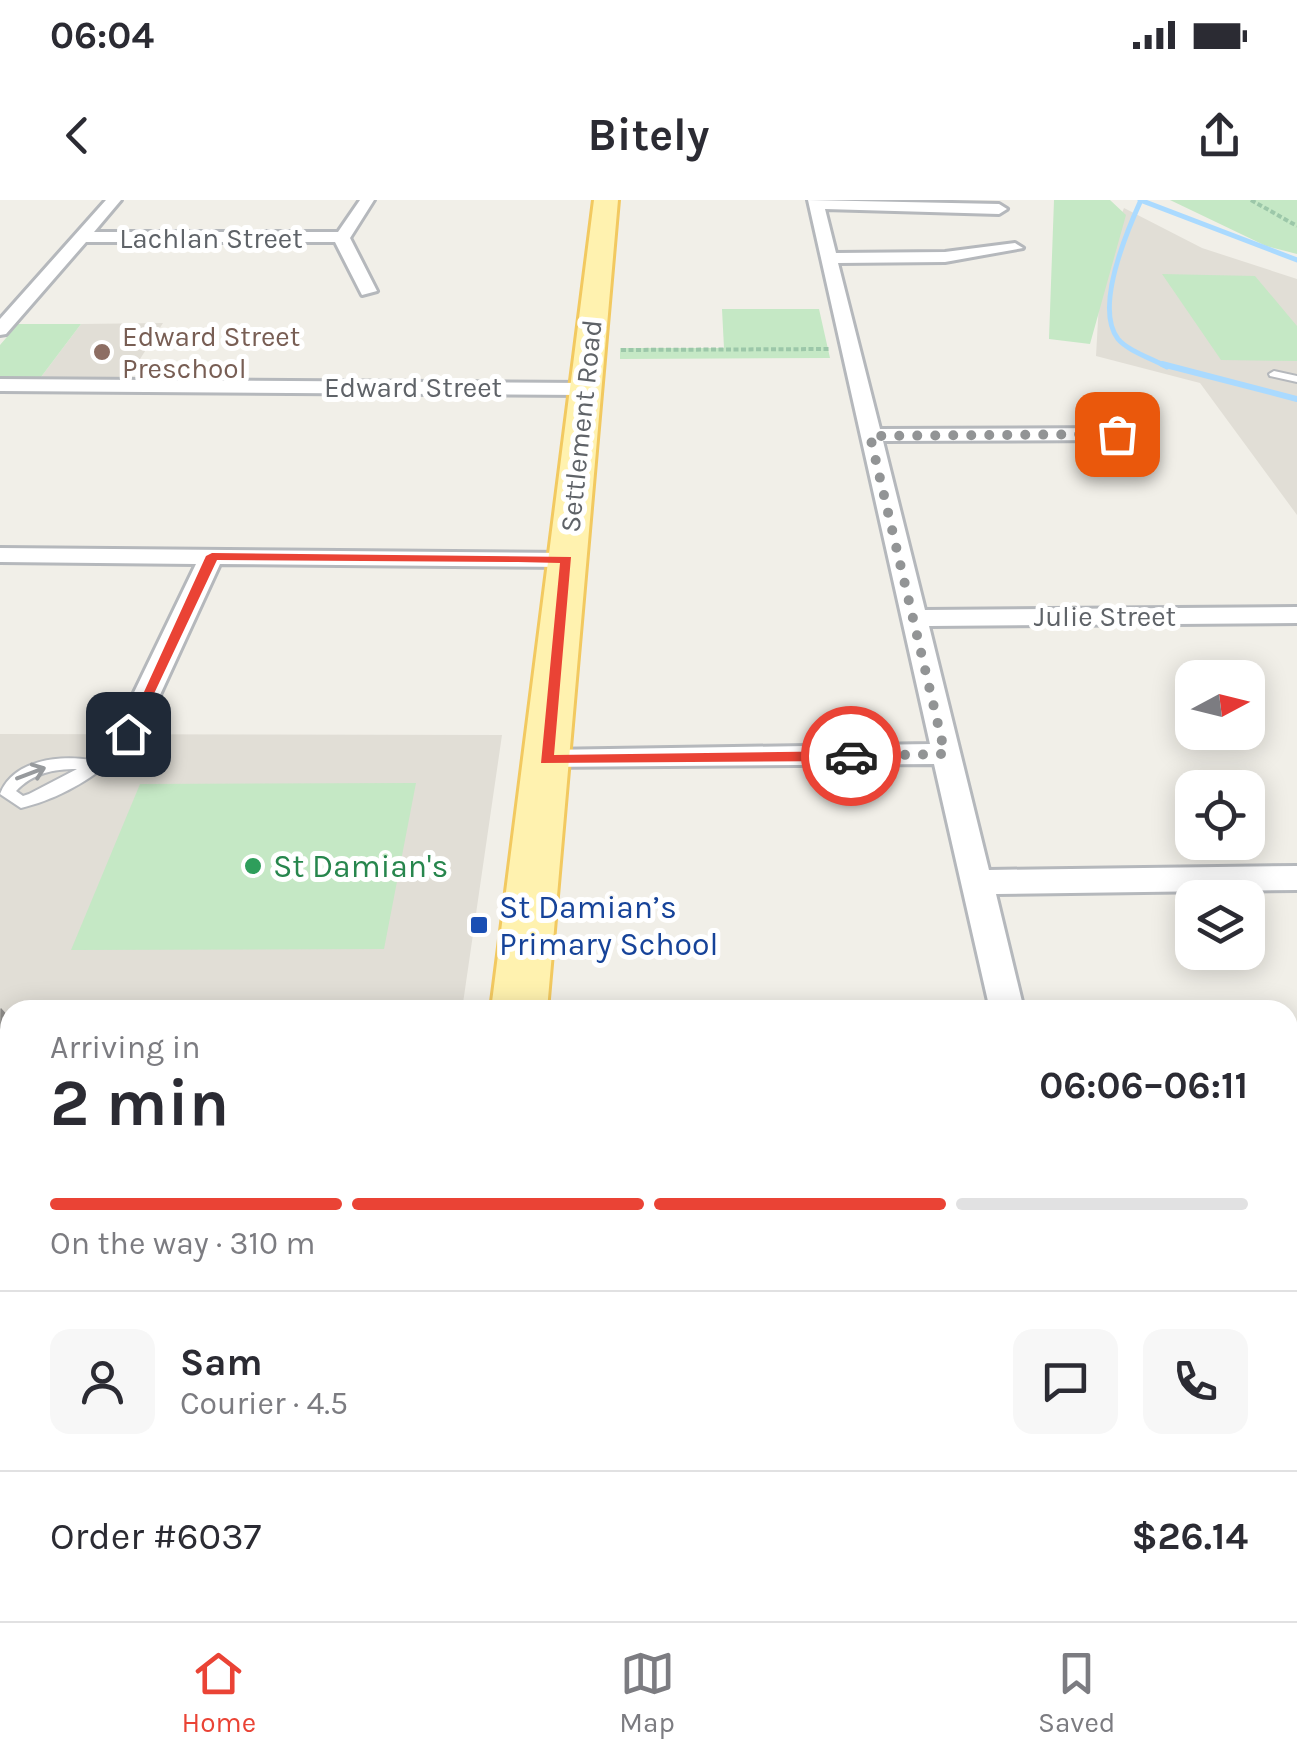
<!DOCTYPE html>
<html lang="en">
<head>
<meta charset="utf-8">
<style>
  body { margin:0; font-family:Karla,sans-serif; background:#f7f7f7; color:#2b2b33; height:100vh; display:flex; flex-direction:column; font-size:38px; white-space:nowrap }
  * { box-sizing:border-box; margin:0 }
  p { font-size:32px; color:#7c7c81 }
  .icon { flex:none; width:55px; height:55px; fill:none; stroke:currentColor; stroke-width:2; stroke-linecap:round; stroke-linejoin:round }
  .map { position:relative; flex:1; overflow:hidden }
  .details { position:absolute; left:0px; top:800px; width:1298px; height:622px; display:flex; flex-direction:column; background:#fff; border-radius:30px 30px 0 0; box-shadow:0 5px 25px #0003 }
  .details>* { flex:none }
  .needle { width:65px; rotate:83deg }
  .buttons { position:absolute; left:1175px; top:460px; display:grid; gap:20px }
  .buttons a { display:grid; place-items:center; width:90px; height:90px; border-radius:20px; background:#fff; box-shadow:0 5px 25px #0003; font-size:50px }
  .pin { position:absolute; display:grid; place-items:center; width:85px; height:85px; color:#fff; margin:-42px; border-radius:20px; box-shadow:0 5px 15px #0006 }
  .courier { position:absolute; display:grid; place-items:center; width:100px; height:100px; margin:-50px; border:8px solid #ea4335; border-radius:50%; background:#fff; color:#222; box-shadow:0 2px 12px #0007 }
  .head em { font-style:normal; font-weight:700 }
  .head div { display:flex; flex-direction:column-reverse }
  .head { display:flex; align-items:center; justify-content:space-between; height:170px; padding:0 50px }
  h1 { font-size:65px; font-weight:700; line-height:75px }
  .bar { display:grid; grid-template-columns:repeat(4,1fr); gap:15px 10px; align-content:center; height:120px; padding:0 50px }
  .bar i { height:12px; border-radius:8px; background:#e1e1e2 }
  .bar .active { background:#ea4335 }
  .bar p { grid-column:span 4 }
  .line { display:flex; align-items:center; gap:25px; padding:0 50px; border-top:2px solid #e1e1e2 }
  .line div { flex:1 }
  .round { display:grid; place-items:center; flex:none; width:105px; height:105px; border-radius:20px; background:#f7f7f7 }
  .status { display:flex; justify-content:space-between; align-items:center; height:70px; padding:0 50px; background:#fff; direction:ltr }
  .status svg { height:28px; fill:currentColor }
  header { display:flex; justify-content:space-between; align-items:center; height:130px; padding:0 50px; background:#fff; font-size:45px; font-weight:700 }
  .menu { display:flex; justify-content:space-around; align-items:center; height:140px; border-top:2px solid #e1e1e2; background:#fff; font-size:28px; color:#7c7c81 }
  .menu a { display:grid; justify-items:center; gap:5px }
  .menu .active { color:#ea4335 }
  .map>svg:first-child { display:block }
  .commercial { fill:#fef7e0 }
  .education { fill:#e1ded6 }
  .green { fill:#c5e8c5 }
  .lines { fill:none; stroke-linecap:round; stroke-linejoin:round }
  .stream-far1 { stroke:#aadaff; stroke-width:5 }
  .stream { stroke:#aadaff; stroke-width:6 }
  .service-casing { stroke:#b5b8bc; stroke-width:4 }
  .minor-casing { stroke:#b5b8bc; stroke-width:6 }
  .primary-casing { stroke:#f2c960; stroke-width:6 }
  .path { stroke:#9cc7a9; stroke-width:4; stroke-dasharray:5 2.5; stroke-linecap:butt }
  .service { fill:#fff; fill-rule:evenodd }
  .minor { fill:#fff; fill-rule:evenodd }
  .primary { fill:#fff2af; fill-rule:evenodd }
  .wall { fill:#afaea9 }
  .shaded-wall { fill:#8f8d8a }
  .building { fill:#cccac5; stroke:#8f8d8a; stroke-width:2.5 }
  .oneway { stroke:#979a9d }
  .route { fill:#ea4335 }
  .done { stroke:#929495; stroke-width:10; stroke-dasharray:0 18 }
  .education-dot { fill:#8d6e63; stroke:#fff; stroke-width:4 }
  .leisure-dot { fill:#2e9e5b; stroke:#fff; stroke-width:4 }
  .transit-dot { fill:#1a4fb4; stroke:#fff; stroke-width:4 }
  .labels { text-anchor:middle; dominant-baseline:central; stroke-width:10; stroke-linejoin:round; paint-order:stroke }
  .far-street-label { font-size:28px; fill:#5f6368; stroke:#fff }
  .far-education-label { font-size:28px; fill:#785e54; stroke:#fff; text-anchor:start }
  .leisure-label { font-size:32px; fill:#27864d; stroke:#fff; text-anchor:start }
  .transit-label { font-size:32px; fill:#164399; stroke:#fff; text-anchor:start }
</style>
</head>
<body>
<div class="status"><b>06:04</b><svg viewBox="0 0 49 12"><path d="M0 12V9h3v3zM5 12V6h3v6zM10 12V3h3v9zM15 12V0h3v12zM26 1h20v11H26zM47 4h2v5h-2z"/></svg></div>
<header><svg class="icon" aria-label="back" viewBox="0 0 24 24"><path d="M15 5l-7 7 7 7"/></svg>Bitely<svg class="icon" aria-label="share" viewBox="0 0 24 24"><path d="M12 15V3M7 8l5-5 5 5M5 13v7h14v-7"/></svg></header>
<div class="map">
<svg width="1297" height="1421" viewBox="0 0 1297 1421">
  <rect width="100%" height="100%" fill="#f1efe8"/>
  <!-- commercial -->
  <path class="commercial" d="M1288 1217H1297V1421H503L504 1412H1288Z"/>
  <!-- education -->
  <path class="education" d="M1124 8 1202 48 1297 79V315L1200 183 1096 156 1101 67Z
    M163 123 126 181H38L81 124Z
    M0 534 502 535 462 810H10V1096H0Z"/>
  <!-- green -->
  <path class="green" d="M1054 0H1110L1126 15 1090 144 1049 139Z
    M1170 0H1297V54L1266 46Z
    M1162 74 1255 76 1297 126V161L1221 160Z
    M722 109H819L830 158 620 159V148H724Z
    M18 124H81L38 181H0V145Z
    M416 583 384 749 71 750 140 584Z"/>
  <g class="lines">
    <!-- stream-far1 -->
    <path class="stream-far1" d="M1140 0 1297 60
      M1141 0C1127 31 1094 108 1118 139 1128 151 1153 159 1167 167"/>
    <!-- stream -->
    <path class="stream" d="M1162 164 1297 199"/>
    <defs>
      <path id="service" d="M1274 171 1297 176V182L1270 176 1269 174Z
        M128 529 136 534C111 570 63 598 21 608L0 594C13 560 59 555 91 560L123 530ZM77 569 29 594 23 596 16 591C33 573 53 569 77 569Z
        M0 1097 10 1098V1120L0 1119Z
        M1182 1412H1209L1210 1421H1184Z"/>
      <path id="minor" d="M106 0H121L94 32H338L360 0H374L350 38 377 91 362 95 335 42H86L6 134 0 135V119Z
        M808 0 999 4 1007 9 999 14 825 9 836 53 945 52 1015 43 1023 48 945 62 838 63 880 229 1117 228 1127 234 1117 240 883 241 925 410 1297 407V423L929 426 989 670 1297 666V690L996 694 1024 810H990L934 564 537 567 533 560 537 553 547 550 930 544Z
        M0 179 585 183 595 189 585 195 0 191Z
        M0 348 567 353 579 360 567 367 220 364 142 534 128 544 114 534 196 364 0 362Z
        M1288 1107H1297V1149H1288Z"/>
      <path id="primary" d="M594 0H618L547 810H491Z
        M413 1412H493L492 1421H412Z"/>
    </defs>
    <!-- service casing -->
    <use href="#service" class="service-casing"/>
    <!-- minor casing -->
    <use href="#minor" class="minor-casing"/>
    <!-- primary casing -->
    <use href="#primary" class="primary-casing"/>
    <!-- path -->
    <path class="path" d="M1251 0 1297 26
      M621 150 829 149"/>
    <!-- service -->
    <use href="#service" class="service"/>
    <!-- minor -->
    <use href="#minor" class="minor"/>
    <!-- primary -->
    <use href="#primary" class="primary"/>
  </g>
  <!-- wall -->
  <path class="wall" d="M0 808 10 818V1091L0 1086Z"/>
  <!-- shaded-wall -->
  <path class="shaded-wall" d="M1 808 10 818V848L0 838Z
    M130 1412H167L165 1421H128Z
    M295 1412H320L318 1421H293Z"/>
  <!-- building -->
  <path class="building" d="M10 828V1065L8 1071H0V829Z
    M10 1272V1412H130L128 1421H0V1282Z
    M187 1412H295L293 1421H185Z
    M680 1412H1110L1112 1421H680Z"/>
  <!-- one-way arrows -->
  <defs><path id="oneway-shaft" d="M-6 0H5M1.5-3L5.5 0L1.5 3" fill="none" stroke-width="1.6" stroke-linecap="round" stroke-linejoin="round" transform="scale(2.5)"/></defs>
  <use class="oneway" href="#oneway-shaft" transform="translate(31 573) rotate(-21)"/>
  <!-- route -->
  <path class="route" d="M212 353 571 357 554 555 851 551 858 556 851 561 541 563 560 363 518 362 217 360 135 534 123 538 206 356Z"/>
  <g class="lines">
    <!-- done -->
    <path class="done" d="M851 556 945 554 870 236 1117 234"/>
  </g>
  <!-- markers -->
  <circle class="education-dot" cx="102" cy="152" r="10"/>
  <circle class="leisure-dot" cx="253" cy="666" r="10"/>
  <rect class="transit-dot" x="469" y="715" width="20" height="20" rx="5"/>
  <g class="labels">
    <!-- far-street labels -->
    <g class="far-street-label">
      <text x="211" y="38">Lachlan Street</text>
      <text x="413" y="187">Edward Street</text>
      <text transform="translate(581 226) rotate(-84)">Settlement Road</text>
      <text x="1105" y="416">Julie Street</text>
    </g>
    <!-- far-education labels -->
    <g class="far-education-label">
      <text x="122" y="136">Edward Street<tspan x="122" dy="32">Preschool</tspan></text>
    </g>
    <!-- leisure labels -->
    <g class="leisure-label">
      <text x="273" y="666">St Damian's</text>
    </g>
    <!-- transit labels -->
    <g class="transit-label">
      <text x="499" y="707">St Damian’s<tspan x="499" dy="37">Primary School</tspan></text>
    </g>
  </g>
</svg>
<div class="buttons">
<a><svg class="needle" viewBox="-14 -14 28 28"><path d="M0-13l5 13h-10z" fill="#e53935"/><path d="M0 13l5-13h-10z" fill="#7c7c81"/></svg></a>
<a><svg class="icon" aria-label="locate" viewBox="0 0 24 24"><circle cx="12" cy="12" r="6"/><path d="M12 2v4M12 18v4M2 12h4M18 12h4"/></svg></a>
<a><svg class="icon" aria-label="layers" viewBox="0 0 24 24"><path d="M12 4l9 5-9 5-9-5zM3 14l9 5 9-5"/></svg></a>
</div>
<div class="pin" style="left:1117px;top:234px;background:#ea580c"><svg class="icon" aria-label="bag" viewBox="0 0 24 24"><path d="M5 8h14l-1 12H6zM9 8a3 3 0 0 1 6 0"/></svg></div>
<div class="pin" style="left:128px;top:534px;background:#1f2937"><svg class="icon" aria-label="home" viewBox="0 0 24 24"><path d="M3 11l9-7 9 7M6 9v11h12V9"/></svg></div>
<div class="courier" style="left:851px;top:556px"><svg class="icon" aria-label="car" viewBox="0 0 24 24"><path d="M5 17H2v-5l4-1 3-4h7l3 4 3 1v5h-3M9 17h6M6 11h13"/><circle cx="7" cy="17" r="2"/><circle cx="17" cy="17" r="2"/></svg></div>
<section class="details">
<div class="head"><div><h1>2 min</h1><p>Arriving in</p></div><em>06:06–06:11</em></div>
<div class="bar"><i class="active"></i><i class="active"></i><i class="active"></i><i></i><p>On the way · 310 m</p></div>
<div class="line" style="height:180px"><a class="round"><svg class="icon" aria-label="person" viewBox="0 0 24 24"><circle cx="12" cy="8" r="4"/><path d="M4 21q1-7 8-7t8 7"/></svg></a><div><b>Sam</b><p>Courier · 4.5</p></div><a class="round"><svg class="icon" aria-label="chat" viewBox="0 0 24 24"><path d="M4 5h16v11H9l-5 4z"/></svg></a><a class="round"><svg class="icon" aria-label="phone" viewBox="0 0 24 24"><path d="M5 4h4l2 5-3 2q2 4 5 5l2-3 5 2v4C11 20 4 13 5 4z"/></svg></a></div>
<div class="line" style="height:130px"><div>Order #6037</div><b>$26.14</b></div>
</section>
</div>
<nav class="menu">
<a class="active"><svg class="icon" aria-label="home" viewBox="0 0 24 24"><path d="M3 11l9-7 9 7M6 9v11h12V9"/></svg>Home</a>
<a><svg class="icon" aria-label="map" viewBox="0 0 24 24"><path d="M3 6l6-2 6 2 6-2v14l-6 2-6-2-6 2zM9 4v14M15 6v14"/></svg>Map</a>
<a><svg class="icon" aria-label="saved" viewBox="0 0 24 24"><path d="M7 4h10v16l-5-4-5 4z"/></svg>Saved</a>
</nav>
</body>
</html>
